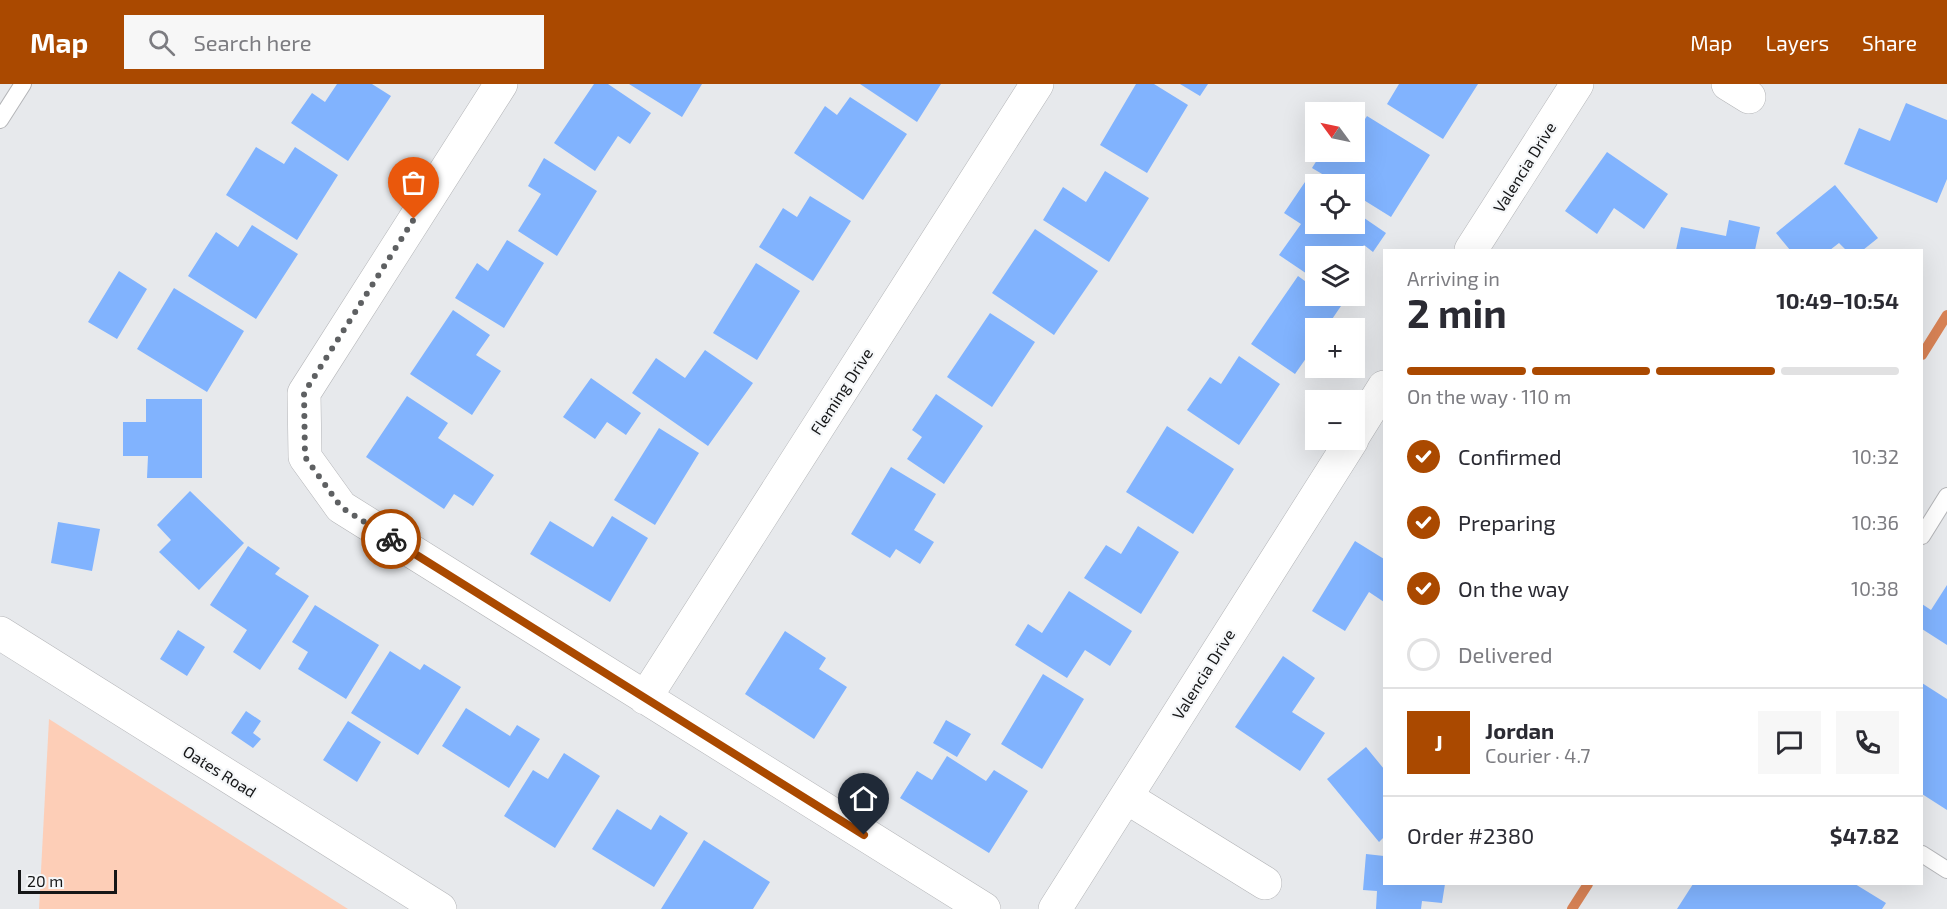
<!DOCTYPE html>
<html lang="en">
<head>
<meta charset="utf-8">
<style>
  body { margin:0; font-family:"Exo 2",sans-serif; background:#f7f7f7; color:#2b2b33; height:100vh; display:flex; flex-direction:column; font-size:22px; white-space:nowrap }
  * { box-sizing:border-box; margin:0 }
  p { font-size:20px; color:#7c7c81 }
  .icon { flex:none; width:33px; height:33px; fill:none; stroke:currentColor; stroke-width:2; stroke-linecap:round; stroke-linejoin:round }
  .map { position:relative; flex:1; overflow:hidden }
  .details { position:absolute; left:1383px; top:165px; width:540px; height:636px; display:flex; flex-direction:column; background:#fff; border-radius:0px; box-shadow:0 6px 24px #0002 }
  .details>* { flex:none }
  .needle { width:39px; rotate:303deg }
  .fabs { position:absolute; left:1305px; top:18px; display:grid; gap:12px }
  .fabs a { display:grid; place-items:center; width:60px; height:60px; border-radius:0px; background:#fff; box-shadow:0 6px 24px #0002; font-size:30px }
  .scale { position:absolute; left:18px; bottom:15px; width:99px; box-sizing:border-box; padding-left:6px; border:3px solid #151617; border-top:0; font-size:16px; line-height:21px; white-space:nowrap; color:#151617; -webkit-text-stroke:4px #f5f7f9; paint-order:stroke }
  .pin { position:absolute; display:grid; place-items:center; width:51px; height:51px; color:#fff; margin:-62px -26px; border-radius:50% 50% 50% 0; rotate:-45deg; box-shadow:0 0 6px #0007 }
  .pin .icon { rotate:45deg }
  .courier { position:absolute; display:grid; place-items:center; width:60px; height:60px; margin:-30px; border:4px solid #aa4900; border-radius:50%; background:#fff; color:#222; box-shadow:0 2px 8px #0007 }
  .summary em { font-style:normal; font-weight:700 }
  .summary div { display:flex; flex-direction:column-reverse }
  .summary { display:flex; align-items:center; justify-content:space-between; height:102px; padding:0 24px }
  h1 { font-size:39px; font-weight:700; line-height:45px }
  .bar { display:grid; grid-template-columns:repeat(4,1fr); gap:9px 6px; align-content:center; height:72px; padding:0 24px }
  .bar i { height:8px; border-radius:4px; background:#e1e1e2 }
  .bar .on { background:#aa4900 }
  .bar p { grid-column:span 4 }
  .line { display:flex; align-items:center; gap:15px; padding:0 24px; border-top:2px solid #e1e1e2 }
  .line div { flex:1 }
  .round { display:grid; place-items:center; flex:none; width:63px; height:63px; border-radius:0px; background:#f7f7f7 }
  ol { padding:0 24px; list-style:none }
  li { display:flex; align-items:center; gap:18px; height:66px }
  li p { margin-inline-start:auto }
  li .icon { padding:6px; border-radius:50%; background:#aa4900; color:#fff; stroke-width:4 }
  li:last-child { color:#7c7c81 }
  li i { width:33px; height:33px; border:3px solid #e1e1e2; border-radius:50% }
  header { display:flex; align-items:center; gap:36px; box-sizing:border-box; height:84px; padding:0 30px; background:#aa4900; color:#fff }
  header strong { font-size:28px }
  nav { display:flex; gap:33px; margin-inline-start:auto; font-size:21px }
  .search { width:420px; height:54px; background:#f7f7f7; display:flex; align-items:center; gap:15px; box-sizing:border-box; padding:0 21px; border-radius:0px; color:#7c7c81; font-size:22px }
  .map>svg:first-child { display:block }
  .green { fill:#fdceb7 }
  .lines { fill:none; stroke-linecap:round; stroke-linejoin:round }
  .stream { stroke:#d78255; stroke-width:10 }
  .building { fill:#81b3fe }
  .service-casing { stroke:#b4b5b8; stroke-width:18 }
  .minor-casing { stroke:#b4b5b8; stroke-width:34 }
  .tertiary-casing { stroke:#b4b5b8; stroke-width:34 }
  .service { stroke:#fff; stroke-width:16 }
  .minor { stroke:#fff; stroke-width:33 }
  .tertiary { stroke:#fff; stroke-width:33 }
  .done { stroke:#5e6062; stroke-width:6; stroke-dasharray:0 10.8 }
  .route { stroke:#aa4900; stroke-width:8 }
  .labels { text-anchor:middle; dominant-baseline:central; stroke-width:4.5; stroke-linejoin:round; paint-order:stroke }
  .street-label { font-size:16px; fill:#151617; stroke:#f5f7f9 }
</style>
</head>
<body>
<header>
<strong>Map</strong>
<div class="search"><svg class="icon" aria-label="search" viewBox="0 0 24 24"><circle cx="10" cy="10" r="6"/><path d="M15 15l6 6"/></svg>Search here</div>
<nav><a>Map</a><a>Layers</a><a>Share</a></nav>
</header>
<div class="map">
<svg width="1947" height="825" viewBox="0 0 1947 825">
  <rect width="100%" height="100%" fill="#e7e9ec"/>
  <!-- green -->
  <path class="green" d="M49 635 348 825H39Z"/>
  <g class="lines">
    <!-- stream -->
    <path class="stream" d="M1922 271 1947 231
      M1572 825 1588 800"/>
  </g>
  <!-- building -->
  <path class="building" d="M337 0H372L391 12 348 77 291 39 312 9 325 18Z
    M594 0H608L651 29 630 60 618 52 595 87 554 59Z
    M629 0H702L682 33Z
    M860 0H941L917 38Z
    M1136 0H1154L1188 21 1147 89 1100 61Z
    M1180 0H1208L1200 12Z
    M1399 0H1478L1443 55 1387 20Z
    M850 13 907 50 863 116 794 69 825 22 837 31Z
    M1906 19 1947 36V95L1937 119 1844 80 1859 44 1890 57Z
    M1367 32 1430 71 1391 133 1354 110V100H1339L1312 84 1322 68H1354V45L1357 47Z
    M256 63 284 80 295 63 338 91 297 156 226 111Z
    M1607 68 1668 110 1644 145 1614 124 1597 150 1565 127Z
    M544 74 597 107 557 172 518 147 541 110 528 102Z
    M1105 87 1149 114 1109 178 1043 136 1063 103 1086 118Z
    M1307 95 1316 100V140H1354V127L1386 149 1373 168 1364 161 1354 175V172H1316V196L1279 171 1301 140 1284 129Z
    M1835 101 1878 154 1863 166H1846L1839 159 1830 166H1790L1776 149Z
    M810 112 851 137 813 197 759 163 783 124 797 133Z
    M1729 136 1760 143 1755 166H1676L1681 143 1726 152Z
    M252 141 298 170 256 235 188 192 216 148 238 163Z
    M1035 145 1098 187 1054 251 992 209Z
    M507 156 544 179 504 244 455 214 477 179 488 187Z
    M756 179 800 207 757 276 713 249Z
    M119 187 147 205 117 255 88 238Z
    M1298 192 1316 205V212H1326L1341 222 1326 244H1316V260L1295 290 1251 260Z
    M174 204 244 247 207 308 137 265Z
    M453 226 490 251 476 271 501 287 472 331 410 290Z
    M990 229 1035 258 992 323 947 293Z
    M705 266 753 299 708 362 632 309 656 274 685 294Z
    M1239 272 1280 300 1239 361 1187 326 1210 293 1221 300Z
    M591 294 641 329 626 351 607 338 595 355 563 333Z
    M936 310 983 342 944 400 907 375 922 353 912 346Z
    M407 312 448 339 438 354 494 391 473 422 454 410 444 425 366 373Z
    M146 315H202V394H147L148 372H123V338H146Z
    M1167 342 1234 385 1193 450 1126 408Z
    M659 344 699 369 655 441 614 416Z
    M891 383 936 410 914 446 934 458 920 480 896 465 890 474 851 450Z
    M190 407 244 459 199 506 159 468 171 456 157 441Z
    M612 432 648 454 610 518 530 470 550 437 593 463Z
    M58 438 100 445 92 487 51 479Z
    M1138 442 1179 468 1141 530 1084 494 1106 461 1121 470Z
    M1355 457 1384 475V518L1369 508 1345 547 1312 527Z
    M248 462 280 484 275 490 309 512 260 586 233 568 247 546 210 521Z
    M1947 501V561L1922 545V520L1931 526Z
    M1069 507 1132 547 1110 582 1085 566 1067 594 1015 561 1028 540 1042 549Z
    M315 521 379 561 346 615 298 585 308 568 292 558Z
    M178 546 205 563 187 592 160 575Z
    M785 547 826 574 819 585 847 603 814 655 745 610Z
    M390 567 420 586 424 580 461 603 418 671 351 629Z
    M1283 572 1315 594 1292 628 1325 649 1300 687 1235 643Z
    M1043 590 1084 615 1042 685 1001 660Z
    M1922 599 1947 615V726L1922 710Z
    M466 624 510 652 517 641 540 655 509 704 442 662Z
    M246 627 261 637 253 649 261 655 253 664 231 649Z
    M946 636 971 650 957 673 933 659Z
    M348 637 381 658 357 698 323 676Z
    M1366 663 1384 685V753L1379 758 1327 695Z
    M564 669 600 692 555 764 504 732 533 686 548 695Z
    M947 672 986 697 994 686 1028 707 989 769 900 714 917 687 932 696Z
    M617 725 651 746 660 731 688 749 654 803 592 765Z
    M704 756 770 798 753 825H661Z
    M1366 770 1384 772V800H1445L1442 819 1422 817 1421 825H1376L1377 807 1363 806Z
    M1693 800H1855L1886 819 1882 825H1677Z"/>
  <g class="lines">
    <defs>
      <path id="service" d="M0 36 23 0
        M1922 452 1947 412
        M1922 770 1947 786"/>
      <path id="minor" d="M501 0 304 309 305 373 341 423 984 825
        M1728 0 1749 13
        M1471 166 1577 0
        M1354 351 1384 303
        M645 614 1037 0
        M1126 713 1265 799
        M1055 825 1352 356"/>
      <path id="tertiary" d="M0 549 440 825"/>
    </defs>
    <!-- service casing -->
    <use href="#service" class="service-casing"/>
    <!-- minor casing -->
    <use href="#minor" class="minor-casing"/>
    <!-- tertiary casing -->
    <use href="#tertiary" class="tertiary-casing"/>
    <!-- service -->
    <use href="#service" class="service"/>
    <!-- minor -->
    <use href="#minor" class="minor"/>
    <!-- tertiary -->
    <use href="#tertiary" class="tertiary"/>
  </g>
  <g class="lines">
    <!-- done -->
    <path class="done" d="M391 455 341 423 305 373 304 309 414 135"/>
    <!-- route -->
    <path class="route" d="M391 455 864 751"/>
  </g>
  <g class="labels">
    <!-- street labels -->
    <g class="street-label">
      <text transform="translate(1524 83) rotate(-58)">Valencia Drive</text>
      <text transform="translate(841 307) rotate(-57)">Fleming Drive</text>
      <text transform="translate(1203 590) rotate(-58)">Valencia Drive</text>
      <text transform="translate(220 687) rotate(32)">Oates Road</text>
    </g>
  </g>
</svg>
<div class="fabs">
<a><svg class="needle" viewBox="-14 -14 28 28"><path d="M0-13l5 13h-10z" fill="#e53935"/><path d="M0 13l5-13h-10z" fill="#7c7c81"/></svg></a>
<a><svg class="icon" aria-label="locate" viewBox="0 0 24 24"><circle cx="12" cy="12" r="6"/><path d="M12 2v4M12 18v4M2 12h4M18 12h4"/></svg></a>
<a><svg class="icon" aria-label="layers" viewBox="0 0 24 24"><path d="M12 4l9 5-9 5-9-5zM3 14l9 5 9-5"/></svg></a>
<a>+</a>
<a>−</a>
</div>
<div class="scale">20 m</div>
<div class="pin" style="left:414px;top:135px;background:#ea580c"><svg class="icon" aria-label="bag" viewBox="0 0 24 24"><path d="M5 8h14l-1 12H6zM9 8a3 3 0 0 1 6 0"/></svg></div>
<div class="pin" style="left:864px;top:751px;background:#1f2937"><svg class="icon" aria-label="home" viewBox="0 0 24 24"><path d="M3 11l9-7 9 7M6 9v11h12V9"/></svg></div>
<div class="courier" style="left:391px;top:455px"><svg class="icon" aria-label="bike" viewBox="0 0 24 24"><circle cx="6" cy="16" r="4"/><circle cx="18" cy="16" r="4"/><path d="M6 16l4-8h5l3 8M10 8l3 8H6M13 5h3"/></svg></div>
<section class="details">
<div class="summary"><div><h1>2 min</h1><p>Arriving in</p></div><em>10:49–10:54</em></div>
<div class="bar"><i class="on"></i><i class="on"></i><i class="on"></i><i></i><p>On the way · 110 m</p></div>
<ol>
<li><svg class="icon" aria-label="check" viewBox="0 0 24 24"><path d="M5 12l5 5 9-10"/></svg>Confirmed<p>10:32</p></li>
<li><svg class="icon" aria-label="check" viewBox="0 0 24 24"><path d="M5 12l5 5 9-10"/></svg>Preparing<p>10:36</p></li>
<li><svg class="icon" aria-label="check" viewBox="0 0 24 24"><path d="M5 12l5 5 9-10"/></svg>On the way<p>10:38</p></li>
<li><i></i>Delivered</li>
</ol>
<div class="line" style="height:108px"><b class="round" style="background:#aa4900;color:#fff">J</b><div><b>Jordan</b><p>Courier · 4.7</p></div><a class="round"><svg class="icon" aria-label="chat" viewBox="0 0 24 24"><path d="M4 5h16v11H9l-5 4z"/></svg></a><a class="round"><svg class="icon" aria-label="phone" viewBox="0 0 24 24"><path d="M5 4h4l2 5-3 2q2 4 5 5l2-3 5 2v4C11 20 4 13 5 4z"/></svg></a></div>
<div class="line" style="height:78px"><div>Order #2380</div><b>$47.82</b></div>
</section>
</div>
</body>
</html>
